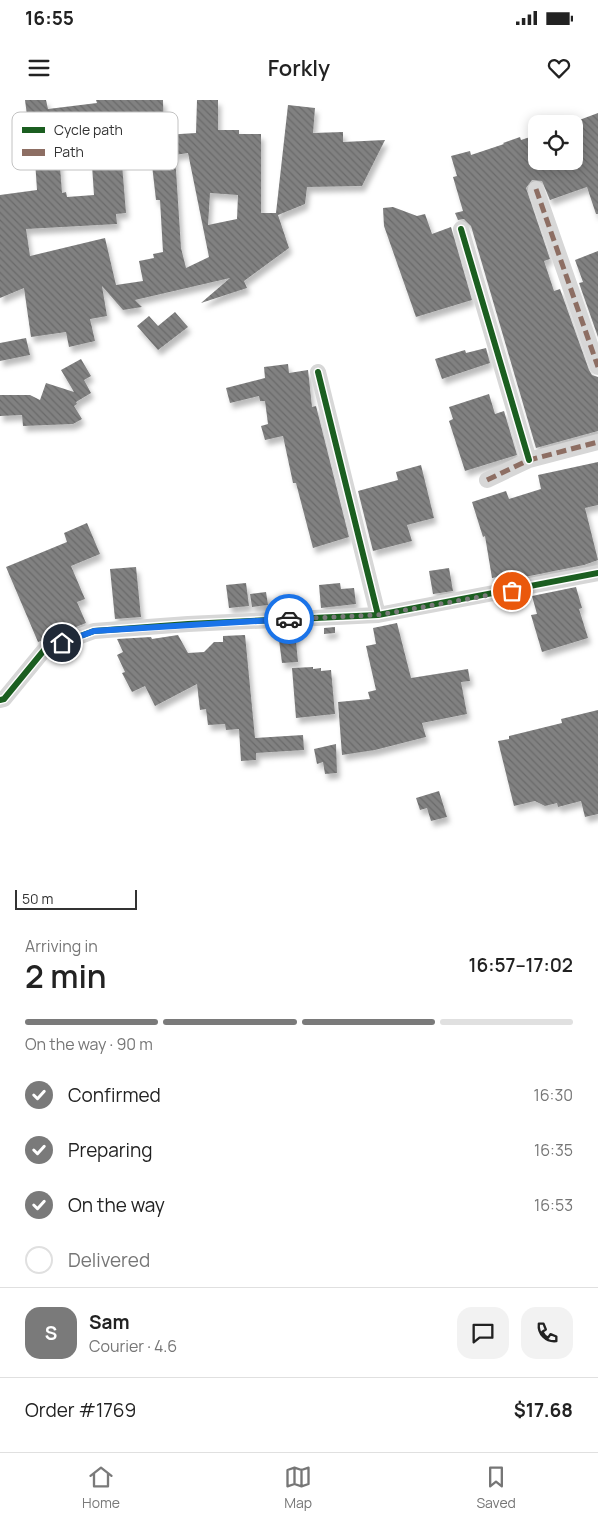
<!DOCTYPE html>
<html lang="en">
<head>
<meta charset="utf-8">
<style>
  body { margin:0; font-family:Manrope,sans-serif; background:#f2f2f2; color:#222; height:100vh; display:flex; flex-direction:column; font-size:19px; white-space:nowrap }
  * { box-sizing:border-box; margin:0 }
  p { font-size:16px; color:#767676 }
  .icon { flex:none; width:28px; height:28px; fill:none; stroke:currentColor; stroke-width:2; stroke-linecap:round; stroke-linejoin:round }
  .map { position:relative; height:822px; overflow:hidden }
  .side { display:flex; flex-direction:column; background:#fff; flex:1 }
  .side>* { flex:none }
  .buttons { position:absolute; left:528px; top:15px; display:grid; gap:10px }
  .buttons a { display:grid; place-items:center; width:55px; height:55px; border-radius:10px; background:#fff; box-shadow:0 2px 12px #0003; font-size:25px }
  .scale { position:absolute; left:15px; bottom:12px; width:122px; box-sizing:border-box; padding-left:5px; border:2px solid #333; border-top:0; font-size:14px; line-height:18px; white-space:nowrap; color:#333; -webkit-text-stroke:4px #fff; paint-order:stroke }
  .pin { position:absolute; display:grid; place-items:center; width:42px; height:42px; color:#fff; margin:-21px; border:2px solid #fff; border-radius:50%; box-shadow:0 1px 5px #0007 }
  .courier { position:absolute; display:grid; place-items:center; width:50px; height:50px; margin:-25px; border:4px solid #1a73e8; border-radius:50%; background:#fff; color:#222; box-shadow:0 1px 6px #0007 }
  .head em { font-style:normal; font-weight:600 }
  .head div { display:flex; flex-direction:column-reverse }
  .head { display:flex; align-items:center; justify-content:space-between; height:85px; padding:0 25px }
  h1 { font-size:32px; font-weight:600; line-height:38px }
  .bar { display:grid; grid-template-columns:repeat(4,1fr); gap:8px 5px; align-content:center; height:60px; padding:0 25px }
  .bar i { height:6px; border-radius:4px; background:#e0e0e0 }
  .bar .on { background:#7a7a7a }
  .bar p { grid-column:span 4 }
  .line { display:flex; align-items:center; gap:12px; padding:0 25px; border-top:1px solid #e0e0e0 }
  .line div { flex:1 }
  .round { display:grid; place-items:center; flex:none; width:52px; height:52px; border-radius:15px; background:#f2f2f2 }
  ol { padding:0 25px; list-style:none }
  li { display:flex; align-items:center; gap:15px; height:55px }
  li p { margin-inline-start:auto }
  li .icon { padding:5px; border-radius:50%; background:#7a7a7a; color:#fff; stroke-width:4 }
  li:last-child { color:#767676 }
  li i { width:28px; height:28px; border:2px solid #e0e0e0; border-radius:50% }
  .status { display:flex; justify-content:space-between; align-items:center; height:35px; padding:0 25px; background:#fff; direction:ltr }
  .status svg { height:14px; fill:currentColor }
  header { display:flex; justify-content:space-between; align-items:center; height:65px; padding:0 25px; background:#fff; font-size:22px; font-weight:600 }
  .menu { display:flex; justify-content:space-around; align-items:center; height:70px; border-top:1px solid #e0e0e0; background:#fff; font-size:14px; color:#767676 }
  .menu a { display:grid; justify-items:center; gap:2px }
  .menu .on { color:#7a7a7a }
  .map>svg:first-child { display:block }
  .building { fill:url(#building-back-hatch); fill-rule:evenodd; filter:url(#shadow) }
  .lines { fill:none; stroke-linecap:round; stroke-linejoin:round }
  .minor { stroke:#d7d7d7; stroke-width:16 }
  .quiet { stroke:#8d6e63; stroke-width:5; stroke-dasharray:10 5; stroke-linecap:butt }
  .cycleway-casing { stroke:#fff; stroke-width:9 }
  .cycleway { stroke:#1b5e20; stroke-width:6 }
  .done { stroke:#7a7a7a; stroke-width:5; stroke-dasharray:0 9 }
  .route { stroke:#1a73e8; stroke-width:6 }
  .key { fill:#fff; stroke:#c2c2c2; stroke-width:1 }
  .key-label { font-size:14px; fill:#333 }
</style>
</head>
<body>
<div class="status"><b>16:55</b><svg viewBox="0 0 49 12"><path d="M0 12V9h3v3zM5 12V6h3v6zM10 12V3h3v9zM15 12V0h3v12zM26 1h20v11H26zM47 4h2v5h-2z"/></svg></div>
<header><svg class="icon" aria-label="menu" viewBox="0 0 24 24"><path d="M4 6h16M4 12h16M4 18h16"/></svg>Forkly<svg class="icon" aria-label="heart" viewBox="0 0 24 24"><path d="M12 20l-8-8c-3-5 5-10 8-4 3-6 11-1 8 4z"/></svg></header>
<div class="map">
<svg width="598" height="822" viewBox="0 0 598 822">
  <defs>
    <pattern id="building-back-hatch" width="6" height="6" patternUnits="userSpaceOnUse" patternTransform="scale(1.25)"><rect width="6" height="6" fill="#818181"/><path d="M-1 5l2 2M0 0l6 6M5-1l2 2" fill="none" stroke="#6a6a6a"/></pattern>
    <filter id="shadow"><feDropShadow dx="3" dy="5.5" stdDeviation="2.5" flood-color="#0004"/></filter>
  </defs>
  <rect width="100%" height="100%" fill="#fff"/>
  <!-- building -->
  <path class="building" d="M25 0H46L48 9 97 3 96 0H163L164 35 196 33 197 0H218V30H239V34H261V113H276L288 5 315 8 313 33 343 32V42L385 40 362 86 307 87 305 104 278 115 289 148 244 181 247 188 201 203 230 178 135 200 142 207 123 210 102 186 107 216 90 219 95 241 69 247 66 232 31 237 24 188 0 198V95L37 90 34 45 31 46ZM90 36 94 95 67 97 66 92 62 93 58 40ZM149 39 156 100H160L163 152 153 154 154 158 139 161 143 181 116 185 105 138 30 156 26 129 117 124 116 114 126 113 120 40ZM188 53 209 157 186 168 181 148 175 55ZM210 93 238 95 237 119 208 125Z
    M598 13V114H596L587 87 550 100 542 81 532 80 526 88 550 159 544 161 554 191 560 189 589 270 592 275 598 277V331L536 348 471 126 464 119 458 120 455 113 463 111 453 77 457 76 451 56 470 51 471 55 504 44 503 43 520 37 521 40 536 35V61H574V22Z
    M393 107 417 116 425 114 432 134 451 127 472 200 416 217 384 126 383 108Z
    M598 151V237L579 183 583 182 575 160Z
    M175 212 188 227 158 250 137 226 149 216 158 226Z
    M26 238 30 255 0 261V243Z
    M486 248 490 263 442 279 435 259 465 250 466 253Z
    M81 259 91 276 84 280 91 293 76 302 77 304 74 306 82 319 73 324 23 326 22 315 0 316V295H30L40 300 46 283 74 292 61 270Z
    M288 264 289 273 308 270 312 307 316 306 349 437 313 448 296 383H293L283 336 265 340 261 326 268 324 265 301H260L259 296 230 303 226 288 265 278 264 267Z
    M489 294 495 314 504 311 517 355 465 371 449 321 453 319 449 307Z
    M598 362V405L585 408 598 460 584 465 510 480 508 475 492 478 485 436 483 437 472 402 506 391 509 399 541 389 538 375Z
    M421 365 434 418 407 425 412 441 373 451 358 391 398 380 396 372Z
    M87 423 100 454 71 466 85 499 77 502 86 523 38 542 6 467 67 442 64 433Z
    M136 467 141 517 115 519 110 469Z
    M449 468 453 491 433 494 429 471Z
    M246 483 249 506 229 508 226 485Z
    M340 483 341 489 354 488 356 504 321 508 319 485Z
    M576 487 582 508 579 509 588 538 542 552 531 515 537 514 532 496Z
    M266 492 268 505 252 507 250 494Z
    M397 523 411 578 468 569 470 581 461 582 467 614 422 623 426 637 375 650 342 655 338 602 370 599 368 592 376 590 366 546 376 544 373 528Z
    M335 527V533L324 534V528Z
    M295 531 298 562 282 563 278 532Z
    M178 535 188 553 204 552 214 542H223V536L245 535 255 638 303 635 304 650 256 653V660L241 661 239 629 226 630 225 624 208 625 206 609 200 610 197 584 155 606 145 586 132 592 122 573 125 572 117 555 123 552 117 539 151 537 152 539Z
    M313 567V569L321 568V571L331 570 335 614 296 618 292 568Z
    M598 610V714L585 717 581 701 558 707 557 703 545 706 535 701 514 706 498 641 509 639V636L562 623 561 619Z
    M336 644 337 673 325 674 323 662 317 664 314 649Z
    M439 691 447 717 431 721 427 708 420 710 416 698Z"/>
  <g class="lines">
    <!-- minor -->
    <path class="minor" d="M536 89 598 267
      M461 129 529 360
      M318 272 378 515
      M487 380 529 360 598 342
      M0 600 4 599 45 549 94 531 188 524 378 515 598 473"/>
    <!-- quiet -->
    <path class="quiet" d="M536 89 598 267
      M487 380 529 360 598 342"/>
    <defs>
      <path id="cycleway" d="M461 129 529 360
        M318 272 378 515
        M0 600 4 599 45 549 94 531 188 524 378 515 598 473"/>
    </defs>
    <!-- cycleway casing -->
    <use href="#cycleway" class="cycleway-casing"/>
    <!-- cycleway -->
    <use href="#cycleway" class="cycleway"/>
  </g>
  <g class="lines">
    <!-- done -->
    <path class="done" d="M289 519 378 515 512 491"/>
    <!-- route -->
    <path class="route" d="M62 543 94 531 289 519"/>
  </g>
  <!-- legend -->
  <rect x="12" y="12" width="166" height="58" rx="8" class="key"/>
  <rect x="22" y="27" width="23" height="6" fill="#1b5e20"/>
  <rect x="22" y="49" width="23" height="7" fill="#8d6e63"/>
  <g class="key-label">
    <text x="54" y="35">Cycle path</text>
    <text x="54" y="57">Path</text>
  </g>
</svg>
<div class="buttons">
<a><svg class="icon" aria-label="locate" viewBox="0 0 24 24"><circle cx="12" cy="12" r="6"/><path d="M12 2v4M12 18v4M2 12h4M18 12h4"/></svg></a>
</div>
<div class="scale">50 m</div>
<div class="pin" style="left:512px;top:491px;background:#ea580c"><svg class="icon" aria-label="bag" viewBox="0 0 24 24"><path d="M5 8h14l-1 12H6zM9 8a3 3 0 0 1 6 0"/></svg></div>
<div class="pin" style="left:62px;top:543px;background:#1f2937"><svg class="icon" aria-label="home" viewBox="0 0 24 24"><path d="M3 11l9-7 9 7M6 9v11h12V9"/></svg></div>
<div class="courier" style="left:289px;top:519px"><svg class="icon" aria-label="car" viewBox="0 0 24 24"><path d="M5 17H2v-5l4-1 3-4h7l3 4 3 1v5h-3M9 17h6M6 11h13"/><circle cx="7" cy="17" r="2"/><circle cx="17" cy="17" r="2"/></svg></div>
</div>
<section class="side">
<div class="head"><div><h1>2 min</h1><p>Arriving in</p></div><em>16:57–17:02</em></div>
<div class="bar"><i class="on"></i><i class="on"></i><i class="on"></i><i></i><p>On the way · 90 m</p></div>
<ol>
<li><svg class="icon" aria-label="check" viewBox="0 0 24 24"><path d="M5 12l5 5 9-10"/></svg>Confirmed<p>16:30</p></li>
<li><svg class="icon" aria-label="check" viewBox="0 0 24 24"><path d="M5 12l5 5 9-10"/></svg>Preparing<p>16:35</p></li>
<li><svg class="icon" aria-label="check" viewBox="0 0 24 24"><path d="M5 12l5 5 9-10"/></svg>On the way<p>16:53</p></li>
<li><i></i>Delivered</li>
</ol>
<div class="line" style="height:90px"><b class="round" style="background:#7a7a7a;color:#fff">S</b><div><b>Sam</b><p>Courier · 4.6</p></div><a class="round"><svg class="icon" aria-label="chat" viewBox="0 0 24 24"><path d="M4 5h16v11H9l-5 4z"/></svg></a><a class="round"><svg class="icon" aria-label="phone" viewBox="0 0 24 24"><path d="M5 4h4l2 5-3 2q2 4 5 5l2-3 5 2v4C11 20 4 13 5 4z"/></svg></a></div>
<div class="line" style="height:65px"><div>Order #1769</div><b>$17.68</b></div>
</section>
<nav class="menu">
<a class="on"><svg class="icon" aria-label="home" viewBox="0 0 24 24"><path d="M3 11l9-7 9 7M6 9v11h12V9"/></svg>Home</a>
<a><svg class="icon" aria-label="map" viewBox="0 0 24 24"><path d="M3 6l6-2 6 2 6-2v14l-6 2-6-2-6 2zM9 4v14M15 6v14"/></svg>Map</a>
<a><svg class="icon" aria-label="saved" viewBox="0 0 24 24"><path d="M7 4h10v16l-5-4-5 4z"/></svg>Saved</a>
</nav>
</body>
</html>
